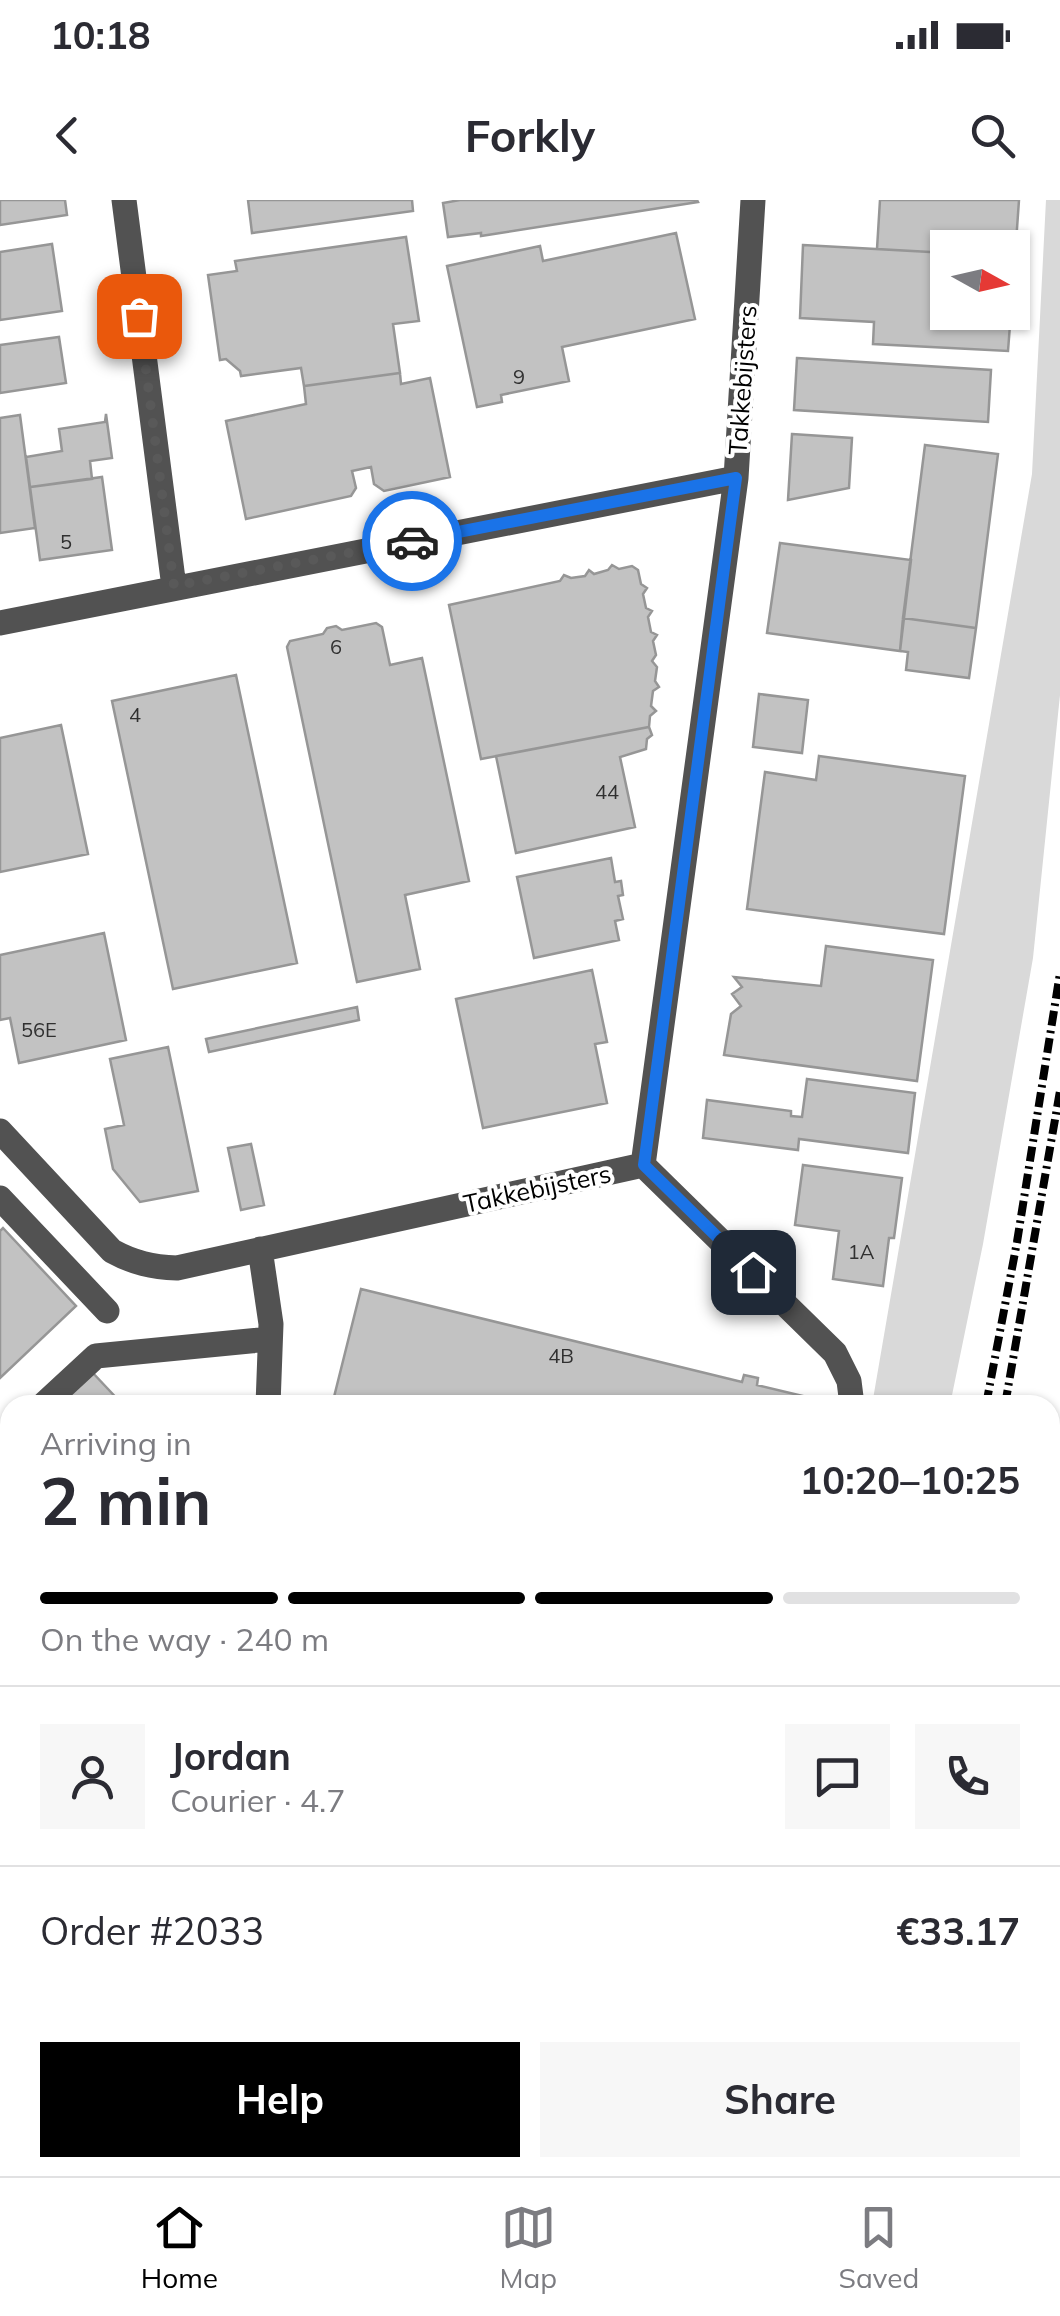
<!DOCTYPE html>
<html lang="en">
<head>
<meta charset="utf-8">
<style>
  body { margin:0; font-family:Mulish,sans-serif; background:#f7f7f7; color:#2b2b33; height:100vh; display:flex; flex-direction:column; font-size:38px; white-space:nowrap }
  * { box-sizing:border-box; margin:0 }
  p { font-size:32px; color:#7c7c81 }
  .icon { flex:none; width:55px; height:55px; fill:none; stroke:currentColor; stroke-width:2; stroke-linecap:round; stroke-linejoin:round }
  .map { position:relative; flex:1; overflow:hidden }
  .panel { position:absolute; left:0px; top:1195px; width:1060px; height:782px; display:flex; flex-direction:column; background:#fff; border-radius:30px 30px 0 0; box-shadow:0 2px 8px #0004 }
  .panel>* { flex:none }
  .needle { width:65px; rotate:98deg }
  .fabs { position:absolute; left:930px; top:30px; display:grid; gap:20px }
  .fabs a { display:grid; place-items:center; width:100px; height:100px; border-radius:0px; background:#fff; box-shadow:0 2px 8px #0004; font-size:50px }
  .pin { position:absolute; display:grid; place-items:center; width:85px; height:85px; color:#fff; margin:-42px; border-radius:20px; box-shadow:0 5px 15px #0006 }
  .courier { position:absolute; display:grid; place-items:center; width:100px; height:100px; margin:-50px; border:8px solid #1a73e8; border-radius:50%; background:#fff; color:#222; box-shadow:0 2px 12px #0007 }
  .overview em { font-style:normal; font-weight:700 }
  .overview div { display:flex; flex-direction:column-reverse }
  .overview { display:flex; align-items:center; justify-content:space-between; height:170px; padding:0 40px }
  h1 { font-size:65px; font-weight:700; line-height:75px }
  .bar { display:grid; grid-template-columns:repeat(4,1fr); gap:15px 10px; align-content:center; height:120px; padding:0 40px }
  .bar i { height:12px; border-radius:8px; background:#e1e1e2 }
  .bar .selected { background:#000 }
  .bar p { grid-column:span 4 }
  .line { display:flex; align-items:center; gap:25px; padding:0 40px; border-top:2px solid #e1e1e2 }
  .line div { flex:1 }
  .round { display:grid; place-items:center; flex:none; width:105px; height:105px; border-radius:0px; background:#f7f7f7 }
  .primary-button { display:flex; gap:20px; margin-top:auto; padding:20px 40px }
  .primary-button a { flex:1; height:115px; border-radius:0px; background:#000; color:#fff; font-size:40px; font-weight:700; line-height:115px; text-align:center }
  .primary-button a+a { background:#f7f7f7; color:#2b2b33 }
  .status { display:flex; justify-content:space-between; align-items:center; height:70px; padding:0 50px; background:#fff; direction:ltr }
  .status svg { height:28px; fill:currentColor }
  header { display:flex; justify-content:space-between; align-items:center; height:130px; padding:0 40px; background:#fff; font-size:45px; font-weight:700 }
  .tab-bar { display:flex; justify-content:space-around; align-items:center; height:140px; border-top:2px solid #e1e1e2; background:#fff; font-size:28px; color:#7c7c81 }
  .tab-bar a { display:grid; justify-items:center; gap:5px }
  .tab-bar .selected { color:#000 }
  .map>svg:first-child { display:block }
  .green { fill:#d9d9d9 }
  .building { fill:#c2c2c2; stroke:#969696; stroke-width:2.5 }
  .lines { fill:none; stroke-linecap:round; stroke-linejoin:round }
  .minor { stroke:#525252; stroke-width:25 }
  .rail { stroke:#000; stroke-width:8; stroke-dasharray:15 5 2.5 5; stroke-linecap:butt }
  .done { stroke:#595959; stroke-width:10; stroke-dasharray:0 18 }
  .route { stroke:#1a73e8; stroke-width:12 }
  .labels { text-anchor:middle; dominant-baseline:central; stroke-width:8; stroke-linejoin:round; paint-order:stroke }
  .number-label { font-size:20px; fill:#303030 }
  .street-label { font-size:25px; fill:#000; stroke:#fff }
</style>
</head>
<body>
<div class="status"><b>10:18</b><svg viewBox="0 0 49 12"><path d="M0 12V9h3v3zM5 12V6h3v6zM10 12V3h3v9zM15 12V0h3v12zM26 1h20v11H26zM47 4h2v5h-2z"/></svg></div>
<header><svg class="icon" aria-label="back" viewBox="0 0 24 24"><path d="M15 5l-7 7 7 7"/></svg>Forkly<svg class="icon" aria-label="search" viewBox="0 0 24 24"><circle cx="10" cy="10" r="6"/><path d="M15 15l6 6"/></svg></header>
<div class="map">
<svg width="1060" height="1976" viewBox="0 0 1060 1976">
  <rect width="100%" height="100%" fill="#fff"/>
  <!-- green -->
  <path class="green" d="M1046 0H1060V495L1033 758 983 1044 950 1205H872L1032 274Z
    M0 1724 10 1735V1942L0 1931Z
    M34 1968H229L237 1976H42Z
    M690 1968H765L763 1976H687Z"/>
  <!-- building -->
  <path class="building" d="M0 0H65L67 15 0 25Z
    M248 0H412L413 11 252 33Z
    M460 0H697L698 2 481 36V33L448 37 443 3Z
    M880 0H1019L1015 57 1012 56V48H948V53L877 49Z
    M676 33 695 119 562 147 569 181 501 195 502 202 477 207 447 66 540 46 543 61Z
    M406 37 419 121 393 124 400 173 304 186 301 168 241 176 240 171 226 159 220 160 208 75 237 71 235 61Z
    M52 44 62 111 0 120V52Z
    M803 45 948 53V112H1011L1008 151 873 144 874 122 800 118Z
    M59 137 66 183 0 193V145Z
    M797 158 991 170 988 222 794 210Z
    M400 173 401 184 430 178 450 277 384 291 374 284 371 267 352 271 356 288 351 296 246 319 226 221 306 204 304 186Z
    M106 214 112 258 90 261 92 279 30 287 26 257 62 251 59 229 105 222Z
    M20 215 35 328 0 333V218Z
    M792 234 852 238 849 288 788 300Z
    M925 245 998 254 976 428 903 418Z
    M102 277 112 350 40 360 30 287Z
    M780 343 911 360 900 451 767 433Z
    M612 365 619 369 632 366 638 370 641 384 647 388 643 394 646 408 652 411 648 417 651 432 657 435 653 441 656 455 652 461 657 467 655 481 659 487 653 491 651 506 656 511 650 516 649 527 481 559 449 405 560 381 564 375 571 378 585 376 589 370 594 374 608 370Z
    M903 418 976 428 969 478 906 470 908 452 900 451Z
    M376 423 382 427 390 465 422 458 469 681 405 695 420 769 357 782 287 447 290 441 323 434 327 428 336 426 342 430Z
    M236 475 297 763 173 789 112 501Z
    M759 494 808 500 802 553 753 547Z
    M61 525 88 654 0 672V538Z
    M649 527 652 535 647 539 646 549 620 557 635 627 516 653 496 556Z
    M819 556 965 576 944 734 747 709 765 572 816 580Z
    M611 658 615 682 621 681 623 695 618 696 623 719 615 721 619 740 534 758 517 677Z
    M104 733 126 840 19 863 10 818 0 820V755Z
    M826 746 933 760 917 881 724 855 731 814 741 806 732 794 742 787 734 777 821 786Z
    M592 770 607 842 595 844 607 903 483 928 456 799Z
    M357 807 359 820 209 852 206 839Z
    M168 847 198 991 140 1002 113 969 105 929 124 925 110 859Z
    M807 879 915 893 908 953 799 939 798 950 703 938 707 900 791 911V916L802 917Z
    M251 944 264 1005 241 1010 228 948Z
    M803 965 902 978 894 1038H889L883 1086 833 1079 839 1031 795 1025Z
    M3 1028 76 1106 0 1178V1031Z
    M361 1089 742 1182 744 1175 758 1178 757 1185 815 1199 813 1205H332Z
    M92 1172 123 1205H57Z
    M10 1249V1479L0 1469V1258Z"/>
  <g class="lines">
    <!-- minor -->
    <path class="minor" d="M124 0 174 387
      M0 423 736 278
      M0 931 112 1051C134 1063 152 1067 177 1068L643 965 736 278 753 0
      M643 965 835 1153 849 1181 852 1205
      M0 998 107 1111
      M260 1049 271 1124 268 1205
      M43 1205 96 1156 270 1139
      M0 1245 10 1236
      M0 1527 10 1538
      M315 1968 322 1976
      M668 1976 671 1968"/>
    <!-- rail -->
    <path class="rail" d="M986 1205 1017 1042 1060 773
      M1005 1205 1060 891
      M802 1976 805 1968
      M823 1976 825 1968"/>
  </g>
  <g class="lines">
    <!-- done -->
    <path class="done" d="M139 116 174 386 412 341"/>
    <!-- route -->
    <path class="route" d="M412 341 736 278 644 965 753 1072"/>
  </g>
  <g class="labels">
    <!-- number labels -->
    <g class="number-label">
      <text x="519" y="176">9</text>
      <text x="66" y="341">5</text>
      <text x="336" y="446">6</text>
      <text x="135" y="514">4</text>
      <text x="607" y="591">44</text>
      <text x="39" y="829">56E</text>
      <text x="861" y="1051">1A</text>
      <text x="561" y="1155">4B</text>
    </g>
    <!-- street labels -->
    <g class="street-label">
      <text transform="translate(742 180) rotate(-86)">Takkebijsters</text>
      <text transform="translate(537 988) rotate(-12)">Takkebijsters</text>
    </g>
  </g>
</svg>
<div class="fabs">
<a><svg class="needle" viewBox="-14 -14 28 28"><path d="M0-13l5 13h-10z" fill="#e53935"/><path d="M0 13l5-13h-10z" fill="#7c7c81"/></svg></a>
</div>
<div class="pin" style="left:139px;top:116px;background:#ea580c"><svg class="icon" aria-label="bag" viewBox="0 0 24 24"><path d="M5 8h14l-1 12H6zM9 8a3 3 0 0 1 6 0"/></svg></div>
<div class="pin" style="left:753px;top:1072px;background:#1f2937"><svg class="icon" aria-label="home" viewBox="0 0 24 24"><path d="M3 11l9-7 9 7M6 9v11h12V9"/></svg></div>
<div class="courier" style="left:412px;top:341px"><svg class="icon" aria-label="car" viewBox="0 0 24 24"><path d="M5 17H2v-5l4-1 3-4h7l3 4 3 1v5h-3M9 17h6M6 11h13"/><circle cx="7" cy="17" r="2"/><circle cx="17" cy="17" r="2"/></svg></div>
<section class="panel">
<div class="overview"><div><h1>2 min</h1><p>Arriving in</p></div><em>10:20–10:25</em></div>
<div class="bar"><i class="selected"></i><i class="selected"></i><i class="selected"></i><i></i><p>On the way · 240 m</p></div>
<div class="line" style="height:180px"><a class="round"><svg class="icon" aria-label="person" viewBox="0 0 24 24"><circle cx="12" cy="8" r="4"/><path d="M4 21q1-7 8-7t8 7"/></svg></a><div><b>Jordan</b><p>Courier · 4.7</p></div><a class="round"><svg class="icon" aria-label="chat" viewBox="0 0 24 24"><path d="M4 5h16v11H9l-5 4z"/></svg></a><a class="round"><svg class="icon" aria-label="phone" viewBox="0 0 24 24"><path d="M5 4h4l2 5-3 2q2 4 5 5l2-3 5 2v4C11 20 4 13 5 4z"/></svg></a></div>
<div class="line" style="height:130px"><div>Order #2033</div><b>€33.17</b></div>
<div class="primary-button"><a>Help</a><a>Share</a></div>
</section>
</div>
<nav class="tab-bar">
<a class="selected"><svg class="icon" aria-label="home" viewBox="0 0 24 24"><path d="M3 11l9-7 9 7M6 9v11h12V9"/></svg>Home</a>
<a><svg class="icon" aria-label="map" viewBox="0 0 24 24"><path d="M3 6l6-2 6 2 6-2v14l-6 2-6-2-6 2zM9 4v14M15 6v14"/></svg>Map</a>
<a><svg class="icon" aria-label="saved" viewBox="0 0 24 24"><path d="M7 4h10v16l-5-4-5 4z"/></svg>Saved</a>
</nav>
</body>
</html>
